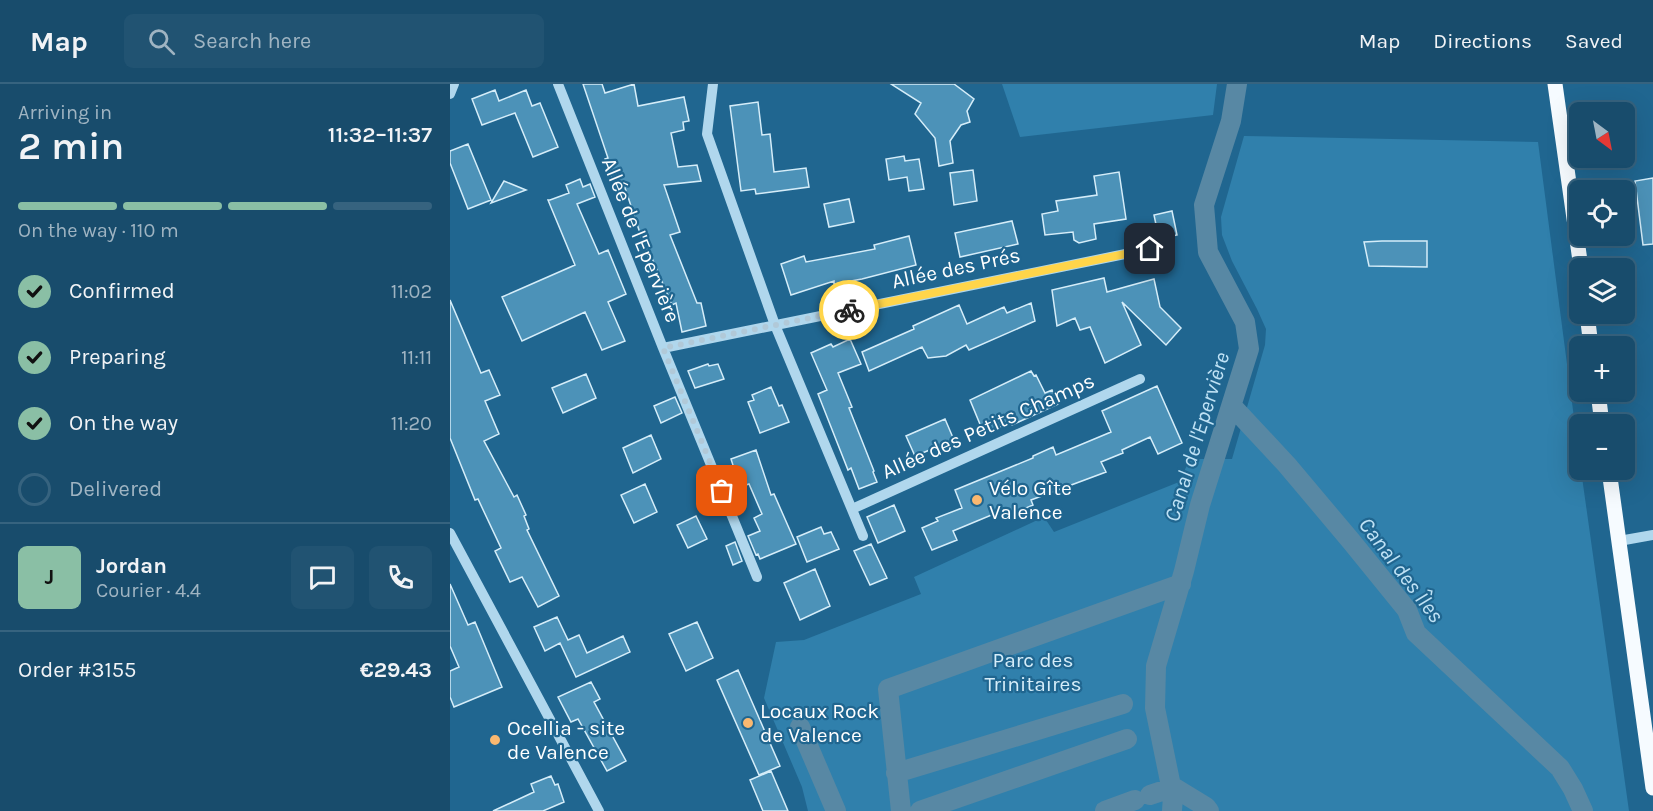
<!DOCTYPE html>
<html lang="en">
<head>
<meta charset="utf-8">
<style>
  body { margin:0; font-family:Karla,sans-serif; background:#215372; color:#f1f3f6; height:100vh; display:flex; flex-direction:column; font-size:22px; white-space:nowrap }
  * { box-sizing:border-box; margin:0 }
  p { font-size:20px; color:#9fb4c2 }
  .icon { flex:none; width:33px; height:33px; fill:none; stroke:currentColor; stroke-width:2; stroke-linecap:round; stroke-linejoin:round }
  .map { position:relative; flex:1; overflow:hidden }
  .details { display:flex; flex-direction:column; background:#184c6c; width:450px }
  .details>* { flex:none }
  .needle { width:39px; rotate:148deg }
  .fabs { position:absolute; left:1119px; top:18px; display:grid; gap:12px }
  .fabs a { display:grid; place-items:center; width:66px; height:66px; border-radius:9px; background:#184c6c; box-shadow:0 6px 24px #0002,0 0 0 2px #36637f; font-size:30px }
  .pin { position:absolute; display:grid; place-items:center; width:51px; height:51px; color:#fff; margin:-26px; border-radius:12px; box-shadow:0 3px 9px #0006 }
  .courier { position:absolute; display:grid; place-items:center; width:60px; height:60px; margin:-30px; border:4px solid #ffd54a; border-radius:50%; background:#fff; color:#222; box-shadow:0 2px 8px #0007 }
  .summary em { font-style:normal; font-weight:600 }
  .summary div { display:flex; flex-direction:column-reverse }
  .summary { display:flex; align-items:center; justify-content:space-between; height:102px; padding:0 18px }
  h1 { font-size:39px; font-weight:600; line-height:45px }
  .bar { display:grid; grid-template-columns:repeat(4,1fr); gap:9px 6px; align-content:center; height:72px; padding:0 18px }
  .bar i { height:8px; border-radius:4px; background:#36637f }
  .bar .active { background:#8abfa5 }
  .bar p { grid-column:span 4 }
  .line { display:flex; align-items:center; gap:15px; padding:0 18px; border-top:2px solid #36637f }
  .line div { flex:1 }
  .round { display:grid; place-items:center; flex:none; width:63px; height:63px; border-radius:9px; background:#215372 }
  ol { padding:0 18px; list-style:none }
  li { display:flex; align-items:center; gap:18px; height:66px }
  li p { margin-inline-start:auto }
  li .icon { padding:6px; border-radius:50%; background:#8abfa5; color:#111; stroke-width:4 }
  li:last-child { color:#9fb4c2 }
  li i { width:33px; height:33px; border:3px solid #36637f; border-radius:50% }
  header { display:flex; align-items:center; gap:36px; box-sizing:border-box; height:84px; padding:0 30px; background:#184c6c; border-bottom:2px solid #36637f }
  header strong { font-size:28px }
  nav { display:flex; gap:33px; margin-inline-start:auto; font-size:21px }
  .search { width:420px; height:54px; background:#215372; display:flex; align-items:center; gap:15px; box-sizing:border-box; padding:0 21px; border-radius:9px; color:#9fb4c2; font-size:22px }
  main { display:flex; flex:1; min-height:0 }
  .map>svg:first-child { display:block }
  .green { fill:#3080ac }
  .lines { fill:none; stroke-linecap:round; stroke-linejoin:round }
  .canal { stroke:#5888a4; stroke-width:20 }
  .building { fill:#4c92b8; stroke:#d5edf9; stroke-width:1.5 }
  .minor { stroke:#b0d7ed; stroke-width:10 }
  .major { stroke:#f6fbff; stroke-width:15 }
  .done { stroke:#b1c9d8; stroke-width:6; stroke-dasharray:0 10.8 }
  .route { stroke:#ffd54a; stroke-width:8 }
  .poi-dot { fill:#fab870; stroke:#206690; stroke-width:2 }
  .labels { text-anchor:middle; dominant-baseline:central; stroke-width:4.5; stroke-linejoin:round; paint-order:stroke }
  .street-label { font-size:21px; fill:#fff; stroke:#206690 }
  .poi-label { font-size:21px; fill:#fff; stroke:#206690; text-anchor:start }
  .park-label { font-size:21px; fill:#d5edf9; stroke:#206690 }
  .water-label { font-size:22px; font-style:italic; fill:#bfe2f5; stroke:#206690 }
</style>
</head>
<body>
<header>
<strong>Map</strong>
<div class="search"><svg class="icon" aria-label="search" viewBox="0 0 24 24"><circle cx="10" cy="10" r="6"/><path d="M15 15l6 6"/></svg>Search here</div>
<nav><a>Map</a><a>Directions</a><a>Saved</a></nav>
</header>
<main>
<section class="details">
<div class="summary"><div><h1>2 min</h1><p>Arriving in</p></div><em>11:32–11:37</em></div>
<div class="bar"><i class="active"></i><i class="active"></i><i class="active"></i><i></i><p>On the way · 110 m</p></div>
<ol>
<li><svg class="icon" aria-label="check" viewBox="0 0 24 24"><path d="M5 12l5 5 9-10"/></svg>Confirmed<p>11:02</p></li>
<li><svg class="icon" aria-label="check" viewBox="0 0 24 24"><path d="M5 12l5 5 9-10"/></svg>Preparing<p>11:11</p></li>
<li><svg class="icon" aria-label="check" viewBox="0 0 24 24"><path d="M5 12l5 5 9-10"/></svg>On the way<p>11:20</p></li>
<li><i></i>Delivered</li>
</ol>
<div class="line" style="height:108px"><b class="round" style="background:#8abfa5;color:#111">J</b><div><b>Jordan</b><p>Courier · 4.4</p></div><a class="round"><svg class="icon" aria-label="chat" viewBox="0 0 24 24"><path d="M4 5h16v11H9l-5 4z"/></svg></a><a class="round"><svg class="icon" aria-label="phone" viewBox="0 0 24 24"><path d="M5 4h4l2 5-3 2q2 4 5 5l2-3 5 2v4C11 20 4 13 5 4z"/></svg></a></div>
<div class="line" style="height:78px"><div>Order #3155</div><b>€29.43</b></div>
</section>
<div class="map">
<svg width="1203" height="727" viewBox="0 0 1203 727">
  <rect width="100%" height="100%" fill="#206690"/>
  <!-- green -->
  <path class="green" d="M552 0H767L763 31 570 53Z
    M794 52 1088 58 1129 372 1130 386H1131L1179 727H358L352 703 314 614 326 558 354 556 471 510 464 493 594 433 604 448 729 398 740 375H782L815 261 816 245 807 225 782 177 772 151 771 133Z"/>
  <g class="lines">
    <!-- canal -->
    <path class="canal" d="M782 322 837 381 901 457 957 526 966 549 1110 684 1123 705 1133 727
      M350 643 386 727
      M446 689 673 620
      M720 701 756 723 759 727
      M700 711 721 704
      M451 727 438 605 731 500
      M470 727 677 655
      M655 727 685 716
      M722 727 723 712 705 624 706 582 734 487 750 421 799 265 795 238 758 168 754 121 781 37 787 0"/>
  </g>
  <!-- building -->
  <path class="building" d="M133 0H152L155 9 184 0 188 22 234 13 239 37 233 38 234 46 221 49 228 83 247 81 251 97 214 101 230 148 220 151 247 219H251L256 242 232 248 226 219 222 221 201 172 198 173 173 98 165 101 155 75 158 74Z
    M441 0H504L524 15 517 27 520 38 511 41 500 57 503 79 489 82 485 54 465 30 471 19Z
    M45 6 49 17 76 6 82 22 90 19 108 63 83 73 65 29 32 41 22 15Z
    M308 18 312 51 320 50 324 88 356 84 359 103 306 110 305 105 291 107 280 22Z
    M18 60 41 116 18 125 0 79V67Z
    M454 72 455 77 469 75 474 105 459 107 457 93 439 96 436 75Z
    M523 86 527 117 504 121 500 89Z
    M669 88 676 135 644 140 646 155 629 159 624 156 623 148 595 151 592 130 608 127 606 117 647 111 644 92Z
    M1203 94V160L1193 161 1185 97Z
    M130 95 133 103 140 100 145 113 127 120 149 170 158 166 176 210 158 218 175 257 152 266 135 228 72 257 52 213 125 181 98 116H100L119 109 116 101Z
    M54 97 76 106 41 119Z
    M399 115 404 138 379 143 374 120Z
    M722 127 727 151 709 155 704 131Z
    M562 137 568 160 510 173 505 149Z
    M459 152 466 181 412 195 384 200V197L341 211 331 180 354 172 356 178 425 165 424 161Z
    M932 157H977V183L919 182 914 158Z
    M654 194 657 208 704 195 710 223 731 244 716 261 672 218 691 261 655 279 640 243 630 246 625 234 607 242 602 206Z
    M0 216 31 289 39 286 50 311 35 317 49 350 34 357 64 413 67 411 76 431 74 432 79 445 77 446 109 512 88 523 72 493 60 498 45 467 51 464 28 415 25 416 0 354Z
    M581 219 585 237 519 266 516 261 496 272 478 274 472 263 419 287 412 268 464 245 463 242 509 221 517 240 554 223 557 229Z
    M400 255 411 280 388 289 402 323 399 324 424 387 423 388 427 398 409 405 401 384 398 386 368 310 377 306 361 269 381 260 383 263Z
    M258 280 259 282 268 280 274 295 245 304 238 287Z
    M581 287 584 292 586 291 595 309 602 306 608 320 562 341 561 338 536 349 532 345 520 316Z
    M136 290 146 314 113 329 102 304Z
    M707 302 732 359 708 370 700 353 672 366 673 369 651 378 656 388 581 416 583 421 553 434 551 427 503 447 507 456 482 466 472 444 488 437 486 434 512 424 505 406 583 374V372L603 363 606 371 661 348 652 327Z
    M321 303 329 322 332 321 339 338 310 349 298 318 304 316 302 311Z
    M225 313 232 329 211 339 204 322Z
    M495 335 504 356 465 372 456 352Z
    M201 351 211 375 183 389 173 364Z
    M306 366 321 411 324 410 346 460 310 475 308 470 306 471 298 452 310 447 304 434 312 430 299 400 290 403 281 375Z
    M195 400 207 428 184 439 171 411Z
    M444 421 455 447 428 459 417 433Z
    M246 432 257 455 238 464 227 441Z
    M371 443 374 450 381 448 389 465 357 478 347 453Z
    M285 458 292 477 283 481 276 462Z
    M421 460 437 494 420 501 404 467Z
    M365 485 380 522 350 536 334 499Z
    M0 500 18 541 25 538 52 603 4 623 0 613V587L9 583 0 562Z
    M107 533 118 556 129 551 137 569 173 552 180 568 126 593 110 559 95 567 84 543Z
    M247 538 263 574 236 587 219 550Z
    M288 586 330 682 309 691 267 596Z
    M141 598 150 615 144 618 176 677 157 687 128 635 121 638 108 613Z
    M321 687 338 727H313L300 696Z
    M101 692 105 701 108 700 114 718 93 727H43L84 708 81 700Z"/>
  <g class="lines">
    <!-- minor -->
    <path class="minor" d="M108 0 213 264 307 493
      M263 0 257 50 325 241 413 452
      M0 10 4 0
      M213 264 700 165
      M402 425 690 295
      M0 449 149 727
      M1169 457 1203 451"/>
    <!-- major -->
    <path class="major" d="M1105 0 1131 184
      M1137 230 1141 262
      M1148 308 1152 340
      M1159 386 1203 704"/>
  </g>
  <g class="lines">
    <!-- done -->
    <path class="done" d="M272 407 213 264 399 226"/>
    <!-- route -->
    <path class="route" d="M399 226 700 165"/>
  </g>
  <!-- markers -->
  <g class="poi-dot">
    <circle cx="527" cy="416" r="6"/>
    <circle cx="298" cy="639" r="6"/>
    <circle cx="45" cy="656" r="6"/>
  </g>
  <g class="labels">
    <!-- street labels -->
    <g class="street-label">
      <text transform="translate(191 156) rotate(68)">Allée de l'Epervière</text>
      <text transform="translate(506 184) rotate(-12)">Allée des Prés</text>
      <text transform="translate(538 342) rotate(-24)">Allée des Petits Champs</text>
    </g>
    <!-- poi labels -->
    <g class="poi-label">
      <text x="539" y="404">Vélo Gîte<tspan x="539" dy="24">Valence</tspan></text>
      <text x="310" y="627">Locaux Rock<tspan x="310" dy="24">de Valence</tspan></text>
      <text x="57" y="644">Ocellia - site<tspan x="57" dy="24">de Valence</tspan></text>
    </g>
    <!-- park labels -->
    <g class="park-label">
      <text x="583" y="576">Parc des<tspan x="583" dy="24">Trinitaires</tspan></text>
    </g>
    <!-- water labels -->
    <g class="water-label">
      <text transform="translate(747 353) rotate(-73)">Canal de l'Epervière</text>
      <text transform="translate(951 486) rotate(53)">Canal des Îles</text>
    </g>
  </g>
</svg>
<div class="fabs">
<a><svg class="needle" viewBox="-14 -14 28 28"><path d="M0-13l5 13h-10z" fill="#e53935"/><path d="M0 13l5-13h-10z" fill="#9fb4c2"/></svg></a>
<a><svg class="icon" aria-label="locate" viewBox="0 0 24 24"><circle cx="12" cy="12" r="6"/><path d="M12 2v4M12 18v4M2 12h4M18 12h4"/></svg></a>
<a><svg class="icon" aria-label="layers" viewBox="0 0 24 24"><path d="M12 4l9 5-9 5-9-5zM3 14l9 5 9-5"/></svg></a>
<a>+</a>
<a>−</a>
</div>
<div class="pin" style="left:272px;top:407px;background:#ea580c"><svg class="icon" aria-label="bag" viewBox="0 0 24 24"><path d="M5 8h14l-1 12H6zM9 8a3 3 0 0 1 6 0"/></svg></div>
<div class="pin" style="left:700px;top:165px;background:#1f2937"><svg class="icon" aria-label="home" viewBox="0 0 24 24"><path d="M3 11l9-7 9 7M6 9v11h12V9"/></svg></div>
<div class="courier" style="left:399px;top:226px"><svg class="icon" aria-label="bike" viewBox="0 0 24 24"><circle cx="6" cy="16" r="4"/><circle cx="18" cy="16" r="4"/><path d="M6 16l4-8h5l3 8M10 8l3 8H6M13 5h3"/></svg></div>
</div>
</main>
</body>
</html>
